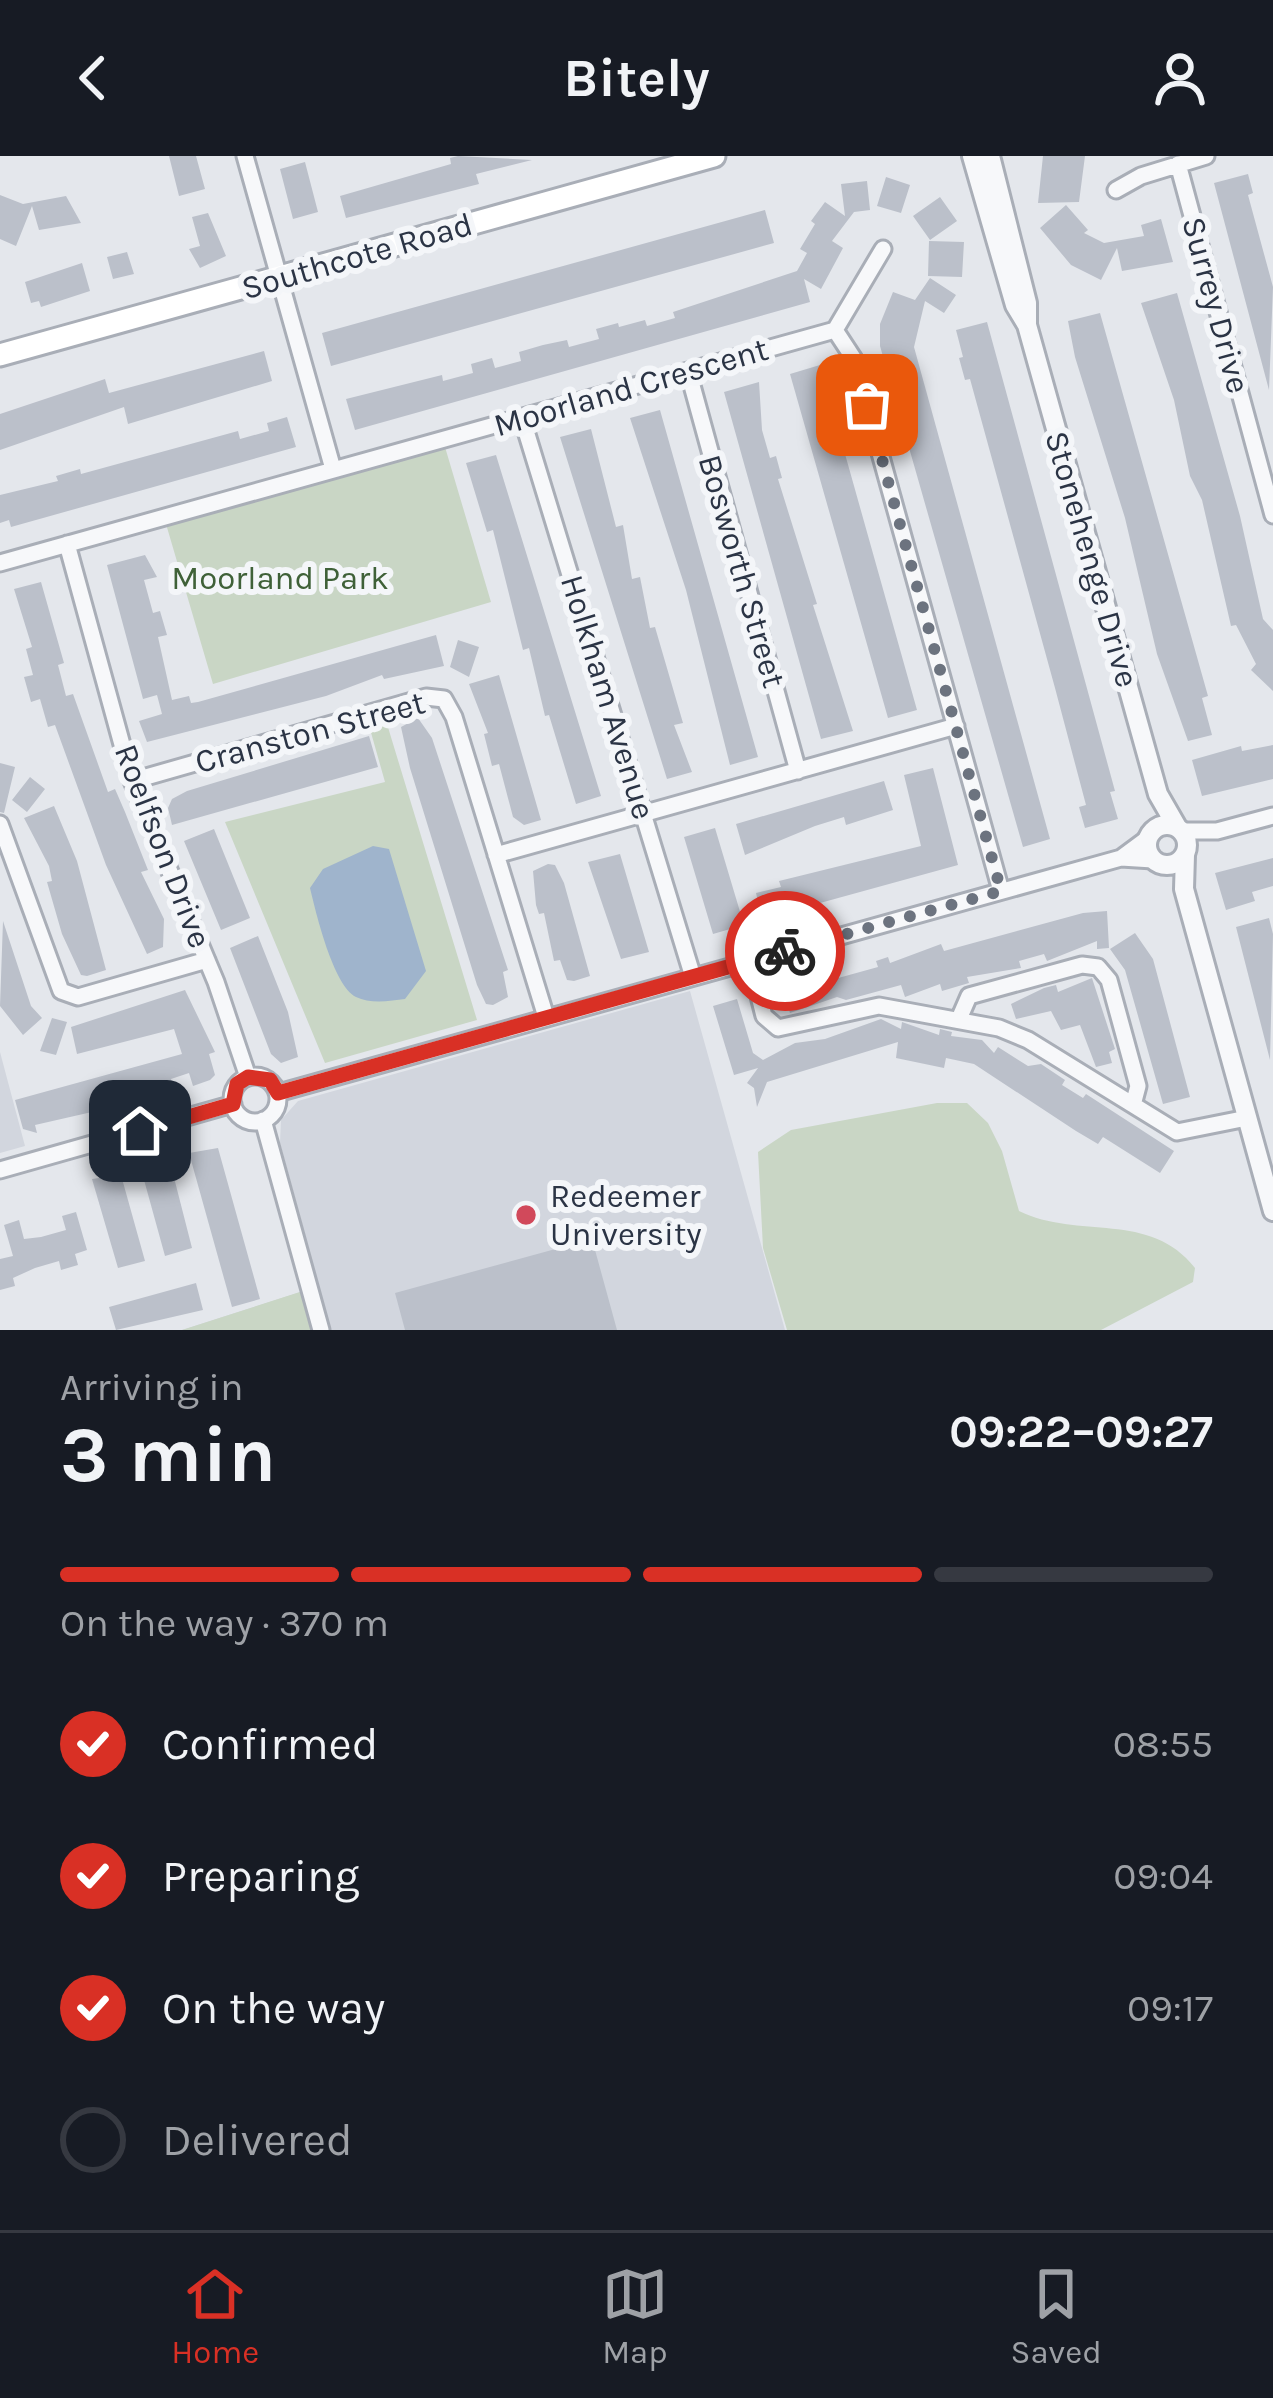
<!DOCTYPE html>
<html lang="en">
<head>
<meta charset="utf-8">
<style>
  body { margin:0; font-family:Karla,sans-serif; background:#242831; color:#f1f3f6; height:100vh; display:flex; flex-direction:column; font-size:45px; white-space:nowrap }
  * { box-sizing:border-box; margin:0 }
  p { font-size:39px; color:#9ea1a6 }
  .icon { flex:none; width:66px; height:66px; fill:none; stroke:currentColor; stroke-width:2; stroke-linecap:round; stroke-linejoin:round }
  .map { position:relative; height:1174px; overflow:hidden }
  .details { display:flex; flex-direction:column; background:#171b24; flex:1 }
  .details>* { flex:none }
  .pin { position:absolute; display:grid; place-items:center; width:102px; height:102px; color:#fff; margin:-51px; border-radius:24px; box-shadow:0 6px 18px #0006 }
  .courier { position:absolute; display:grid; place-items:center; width:120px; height:120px; margin:-60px; border:9px solid #d93025; border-radius:50%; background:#fff; color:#222; box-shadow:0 3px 15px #0007 }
  .summary em { font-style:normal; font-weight:700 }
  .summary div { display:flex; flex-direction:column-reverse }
  .summary { display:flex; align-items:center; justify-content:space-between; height:204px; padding:0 60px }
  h1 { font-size:78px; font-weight:700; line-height:90px }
  .bar { display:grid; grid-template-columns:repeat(4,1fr); gap:18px 12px; align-content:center; height:144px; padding:0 60px }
  .bar i { height:15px; border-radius:9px; background:#363941 }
  .bar .current { background:#d93025 }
  .bar p { grid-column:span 4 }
  ol { padding:0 60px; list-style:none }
  li { display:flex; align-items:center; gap:36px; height:132px }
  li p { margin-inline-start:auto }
  li .icon { padding:12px; border-radius:50%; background:#d93025; color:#fff; stroke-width:4 }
  li:last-child { color:#9ea1a6 }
  li i { width:66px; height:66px; border:6px solid #363941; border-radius:50% }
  header { display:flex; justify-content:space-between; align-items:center; height:156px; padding:0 60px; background:#171b24; font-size:54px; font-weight:700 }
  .dock { display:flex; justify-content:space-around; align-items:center; height:168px; border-top:3px solid #363941; background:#171b24; font-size:33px; color:#9ea1a6 }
  .dock a { display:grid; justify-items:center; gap:6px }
  .dock .current { color:#d93025 }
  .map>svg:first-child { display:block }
  .built { fill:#d2d6de }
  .green { fill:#c9d6c5 }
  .water { fill:#9fb4cc }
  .building { fill:#bbc0ca }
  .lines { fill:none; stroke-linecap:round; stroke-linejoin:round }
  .minor-casing { stroke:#a9aeb7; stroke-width:21 }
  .tertiary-casing { stroke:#a9aeb7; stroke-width:24 }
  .secondary-casing { stroke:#a9aeb7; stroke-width:27 }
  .minor { stroke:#f7f8fa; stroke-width:15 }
  .tertiary { stroke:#f7f8fa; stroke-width:18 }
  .secondary { stroke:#fff; stroke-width:21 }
  .done { stroke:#6c737f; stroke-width:12; stroke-dasharray:0 21.6 }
  .route { stroke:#d93025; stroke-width:15 }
  .poi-dot { fill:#d1495b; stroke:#f4f6f9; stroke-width:4.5 }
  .labels { text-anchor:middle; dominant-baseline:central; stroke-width:12; stroke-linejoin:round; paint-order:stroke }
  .street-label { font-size:33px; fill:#2b3445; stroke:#f4f6f9 }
  .park-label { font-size:33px; fill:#3f6138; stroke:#f4f6f9 }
  .poi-label { font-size:33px; fill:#2b3445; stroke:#f4f6f9; text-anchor:start }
</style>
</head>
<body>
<header><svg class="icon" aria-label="back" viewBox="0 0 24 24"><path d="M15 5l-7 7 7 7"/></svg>Bitely<svg class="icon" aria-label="person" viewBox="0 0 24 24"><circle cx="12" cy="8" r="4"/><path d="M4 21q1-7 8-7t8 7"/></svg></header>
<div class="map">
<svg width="1273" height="1174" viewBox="0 0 1273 1174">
  <rect width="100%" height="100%" fill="#e4e7ec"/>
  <!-- built -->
  <path class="built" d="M690 835 785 1174H182L319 1130 280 987 281 964 298 945Z
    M0 896 25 990 0 997Z"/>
  <!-- green -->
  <path class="green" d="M445 291 491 446 213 528 166 368Z
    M387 568 477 864 325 907 225 666 385 626 370 573Z
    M937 947H967L988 967 1002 995 1019 1055C1078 1084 1150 1054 1195 1112L1193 1126 1101 1174H787L763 1092 758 996 791 974Z
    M303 1135 314 1174H182Z"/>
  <!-- water -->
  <path class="water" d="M373 690 389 693 426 815 405 843C390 845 370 848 356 841 333 829 316 757 310 732L323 713Z"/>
  <!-- building -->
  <path class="building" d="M169 0H196L205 33 179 40Z
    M458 0 532 4 476 18 479 28 346 62 340 40 451 8 450 2Z
    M1043 0H1085L1079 46 1038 47Z
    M305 6 318 56 293 63 280 13Z
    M1248 18 1253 37 1248 39 1273 131 1269 234 1214 27Z
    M886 21 910 29 901 57 877 50Z
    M867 25 870 54 854 56 832 85 843 92 821 133 804 123 810 146 355 274 346 243 442 219 443 225 473 217 471 208 492 202 495 212 521 205 519 196 543 189 567 184 569 191 599 183 596 173 618 167 619 171 645 164 647 170 675 162 673 156 797 115 807 97 800 93 815 68 811 65 825 46 845 60 841 28Z
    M0 39 23 48 66 40 81 67 39 74 32 50 16 90 0 83Z
    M940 41 957 65 930 84 913 60Z
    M1066 49 1088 74 1084 77 1104 87 1144 80 1141 69 1161 63 1173 106 1122 115 1117 92 1101 124 1071 109 1040 72Z
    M765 54 774 87 331 210 322 177Z
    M208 57 226 100 200 112 189 93 200 90 192 61Z
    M929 85 964 86 962 121 928 120Z
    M127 96 134 118 113 123 107 101Z
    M82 107 90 135 41 151 39 145 31 147 25 126Z
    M930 122 956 139 944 157 925 145 914 191 1050 683 1023 691 880 190V168L893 136 915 144Z
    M1177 137 1240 360 1263 463 1273 474V535L1251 514 1256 508 1236 469 1231 470 1202 344 1190 320 1174 244 1141 147Z
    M1100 157 1208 540 1202 542 1212 579 1188 585 1157 498 1125 362 1075 201 1068 165Z
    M987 166 1115 635 1110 636 1118 663 1085 672 1079 651 1086 649 1055 532 970 223 965 224 959 202 963 201 956 174Z
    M264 195 272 225 128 268 124 251 0 294V258L105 223 109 237Z
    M820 209 917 554 888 562 790 218Z
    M759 226 762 274 770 302 776 300 782 322 778 323 817 448 813 449 853 575 821 583 724 236Z
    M660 254 758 601 730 609 686 434 630 262Z
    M287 261 296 291 11 371 9 364 0 367V339L58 325 56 320 80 313 81 318 238 275 240 283 269 275 267 267Z
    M591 273 616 371 623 369 632 423 640 421 650 472 655 471 683 567 674 569 692 616 667 623 560 281Z
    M496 299 601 640 576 648 549 559 545 560 529 492 523 494 493 374 487 376 466 307Z
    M145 399 157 421 144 424 153 457 160 455 167 479 158 481 172 544 189 540 191 547 198 546 436 479 444 510 384 523 382 519 326 540 147 586 139 565 162 558 157 539 143 543 107 409Z
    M41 426 64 507 58 509 66 540 73 538 108 636 115 633 125 656 148 714 141 716 164 763 163 791 147 798 106 709 55 569 48 571 40 543 31 546 24 521 33 519 26 493 32 491 14 433Z
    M458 484 479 491 469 521 450 511Z
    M499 519 541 664 524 669 513 661 499 608 492 610 484 578 488 577 469 528Z
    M418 562 432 582 508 814 503 816 508 841 493 849 486 848 477 829 410 612 401 571Z
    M369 580 378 611 172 669 168 652 172 643 187 635Z
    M1273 589V623L1202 640 1192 604 1241 590 1242 595Z
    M0 607 15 611 4 657 0 656Z
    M933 612 958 709 762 763 756 737 781 731 779 725 921 690 904 619Z
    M30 621 45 633 27 656 12 644Z
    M884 625 893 654 846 669 844 661 815 670 745 699 736 668Z
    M54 650 77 705 106 814 87 820 81 819 62 778 47 726 52 725 49 710 24 662Z
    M715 672 744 769 713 778 684 681Z
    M214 673 250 762 221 774 184 685Z
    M620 698 649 796 621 803 588 706Z
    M1273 702V730L1252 736 1255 745 1226 754 1215 717Z
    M548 708 555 709 564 727 590 820 574 825 567 824 560 804 554 805 544 757 539 758 536 749 533 715Z
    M1107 755 1109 792 1097 793V785L1047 805 1044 798 1019 805 1021 812 967 821 969 827 942 835 940 828 905 841 901 829 846 844 837 841 790 857 784 837 878 811 876 805 888 801 890 807 941 788 944 795 1083 757Z
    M1269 762 1273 778 1270 904 1236 771Z
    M3 765 31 850 42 862 23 879 0 850Z
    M1135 777 1153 803 1190 941 1163 948 1125 814 1110 793Z
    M258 780 288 856 298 901 281 907 271 898 230 792Z
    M1092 822 1115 893 1109 896 1112 907 1096 911 1080 869 1061 874 1051 855 1016 863 1011 848 1044 832 1056 829 1058 836Z
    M185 834 215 896 209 898 215 919 210 924 193 930 189 917 171 923 173 931 131 941 127 948 35 969 37 977 23 973 15 944 182 898 174 873 77 898 71 871Z
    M737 843 753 897 763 904 795 887 825 883 881 863 901 873 902 866 939 879 940 873 952 876 951 880 982 884 994 897 998 891 1028 910 1041 908 1065 924 1062 929 1083 942 1086 938 1174 995 1160 1017 1103 981 1098 988 1076 975 974 908 946 902 944 912 896 902 898 886 767 926 757 951 754 932 747 927 758 912 734 919 713 850Z
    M52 862 67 866 56 899 40 895Z
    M218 992 260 1143 232 1151 189 997Z
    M169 1002 192 1092 165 1100 141 1013Z
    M121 1019 145 1105 118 1112 92 1023Z
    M76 1056 87 1094 75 1098 78 1109 61 1114 59 1105 35 1112 13 1122 15 1130 0 1134V1103L13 1100 4 1069 19 1064 24 1083 41 1081 66 1074 62 1060Z
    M592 1083 617 1174H405L395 1137Z
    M196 1127 203 1154 116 1174 109 1151Z"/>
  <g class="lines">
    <defs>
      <path id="minor" d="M245 0 333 313
        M1178 8 1273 359
        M1116 34 1141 20 1206 0
        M835 174 854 203 1001 735
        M835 174 883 93
        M688 215 798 615
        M522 262 693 821
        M67 388 132 625 216 826 248 921
        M0 407 835 174
        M132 625 426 541 444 543 454 561 546 861
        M0 668 61 835 78 841 207 804
        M1181 675H1217L1273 660
        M496 699 956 570
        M1121 702 1148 682
        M750 805 764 860 778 872 879 850 999 872 1028 884 1177 976 1247 962
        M959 863 969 840 1082 809 1098 811 1109 824 1138 930 1133 949
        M232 943a23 23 0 1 1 46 0a23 23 0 1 1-46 0Z
        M278 937 1121 702 1153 704
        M263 964 321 1174
        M0 1014 233 948"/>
      <path id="tertiary" d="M972 0 1015 149 1027 169
        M990 0 1027 147V169L1158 638 1177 671
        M1147 689a20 20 0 1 1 40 0a20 20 0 1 1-40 0Z
        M1185 699 1184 733 1273 1055"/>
      <path id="secondary" d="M0 199 714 0"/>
    </defs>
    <!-- minor casing -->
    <use href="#minor" class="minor-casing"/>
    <!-- tertiary casing -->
    <use href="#tertiary" class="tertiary-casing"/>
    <!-- secondary casing -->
    <use href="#secondary" class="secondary-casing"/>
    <!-- minor -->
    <use href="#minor" class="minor"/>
    <!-- tertiary -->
    <use href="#tertiary" class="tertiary"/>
    <!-- secondary -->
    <use href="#secondary" class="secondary"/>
  </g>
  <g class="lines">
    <!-- done -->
    <path class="done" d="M785 795 1001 735 867 249"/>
    <!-- route -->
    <path class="route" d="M140 975 233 948 237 928 248 921 270 924 278 937 785 795"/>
  </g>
  <!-- markers -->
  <circle class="poi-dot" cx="526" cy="1059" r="12"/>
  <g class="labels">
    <!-- street labels -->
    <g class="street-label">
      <text transform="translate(357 100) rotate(-16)">Southcote Road</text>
      <text transform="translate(1216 149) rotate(75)">Surrey Drive</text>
      <text transform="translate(631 231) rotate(-16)">Moorland Crescent</text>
      <text transform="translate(1092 403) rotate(74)">Stonehenge Drive</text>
      <text transform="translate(742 415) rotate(74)">Bosworth Street</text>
      <text transform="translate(608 541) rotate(73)">Holkham Avenue</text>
      <text transform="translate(310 576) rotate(-15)">Cranston Street</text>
      <text transform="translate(163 690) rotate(69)">Roelfson Drive</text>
    </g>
    <!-- park labels -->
    <g class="park-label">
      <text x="280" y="422">Moorland Park</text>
    </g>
    <!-- poi labels -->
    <g class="poi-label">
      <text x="550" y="1040">Redeemer<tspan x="550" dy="38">University</tspan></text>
    </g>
  </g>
</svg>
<div class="pin" style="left:867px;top:249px;background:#ea580c"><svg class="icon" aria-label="bag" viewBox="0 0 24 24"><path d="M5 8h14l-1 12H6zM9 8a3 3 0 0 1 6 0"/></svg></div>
<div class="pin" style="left:140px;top:975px;background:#1f2937"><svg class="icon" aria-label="home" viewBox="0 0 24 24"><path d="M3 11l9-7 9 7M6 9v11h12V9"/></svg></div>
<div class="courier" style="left:785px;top:795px"><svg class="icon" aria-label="bike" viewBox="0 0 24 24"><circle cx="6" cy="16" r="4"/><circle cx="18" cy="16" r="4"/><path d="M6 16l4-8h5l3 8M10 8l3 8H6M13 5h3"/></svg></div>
</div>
<section class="details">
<div class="summary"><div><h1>3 min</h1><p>Arriving in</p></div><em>09:22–09:27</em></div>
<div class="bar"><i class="current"></i><i class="current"></i><i class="current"></i><i></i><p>On the way · 370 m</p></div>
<ol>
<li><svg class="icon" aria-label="check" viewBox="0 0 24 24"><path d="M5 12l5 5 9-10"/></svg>Confirmed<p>08:55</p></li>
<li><svg class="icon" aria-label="check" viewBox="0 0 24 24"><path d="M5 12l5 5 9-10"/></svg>Preparing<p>09:04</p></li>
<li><svg class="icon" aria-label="check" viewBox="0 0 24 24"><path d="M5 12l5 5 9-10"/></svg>On the way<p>09:17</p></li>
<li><i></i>Delivered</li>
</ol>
</section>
<nav class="dock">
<a class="current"><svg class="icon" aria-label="home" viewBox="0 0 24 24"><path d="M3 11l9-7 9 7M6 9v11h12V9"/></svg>Home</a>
<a><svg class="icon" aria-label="map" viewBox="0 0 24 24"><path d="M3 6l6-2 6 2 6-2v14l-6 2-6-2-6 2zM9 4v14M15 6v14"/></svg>Map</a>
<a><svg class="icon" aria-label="saved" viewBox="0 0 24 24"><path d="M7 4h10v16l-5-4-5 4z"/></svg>Saved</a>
</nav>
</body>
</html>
